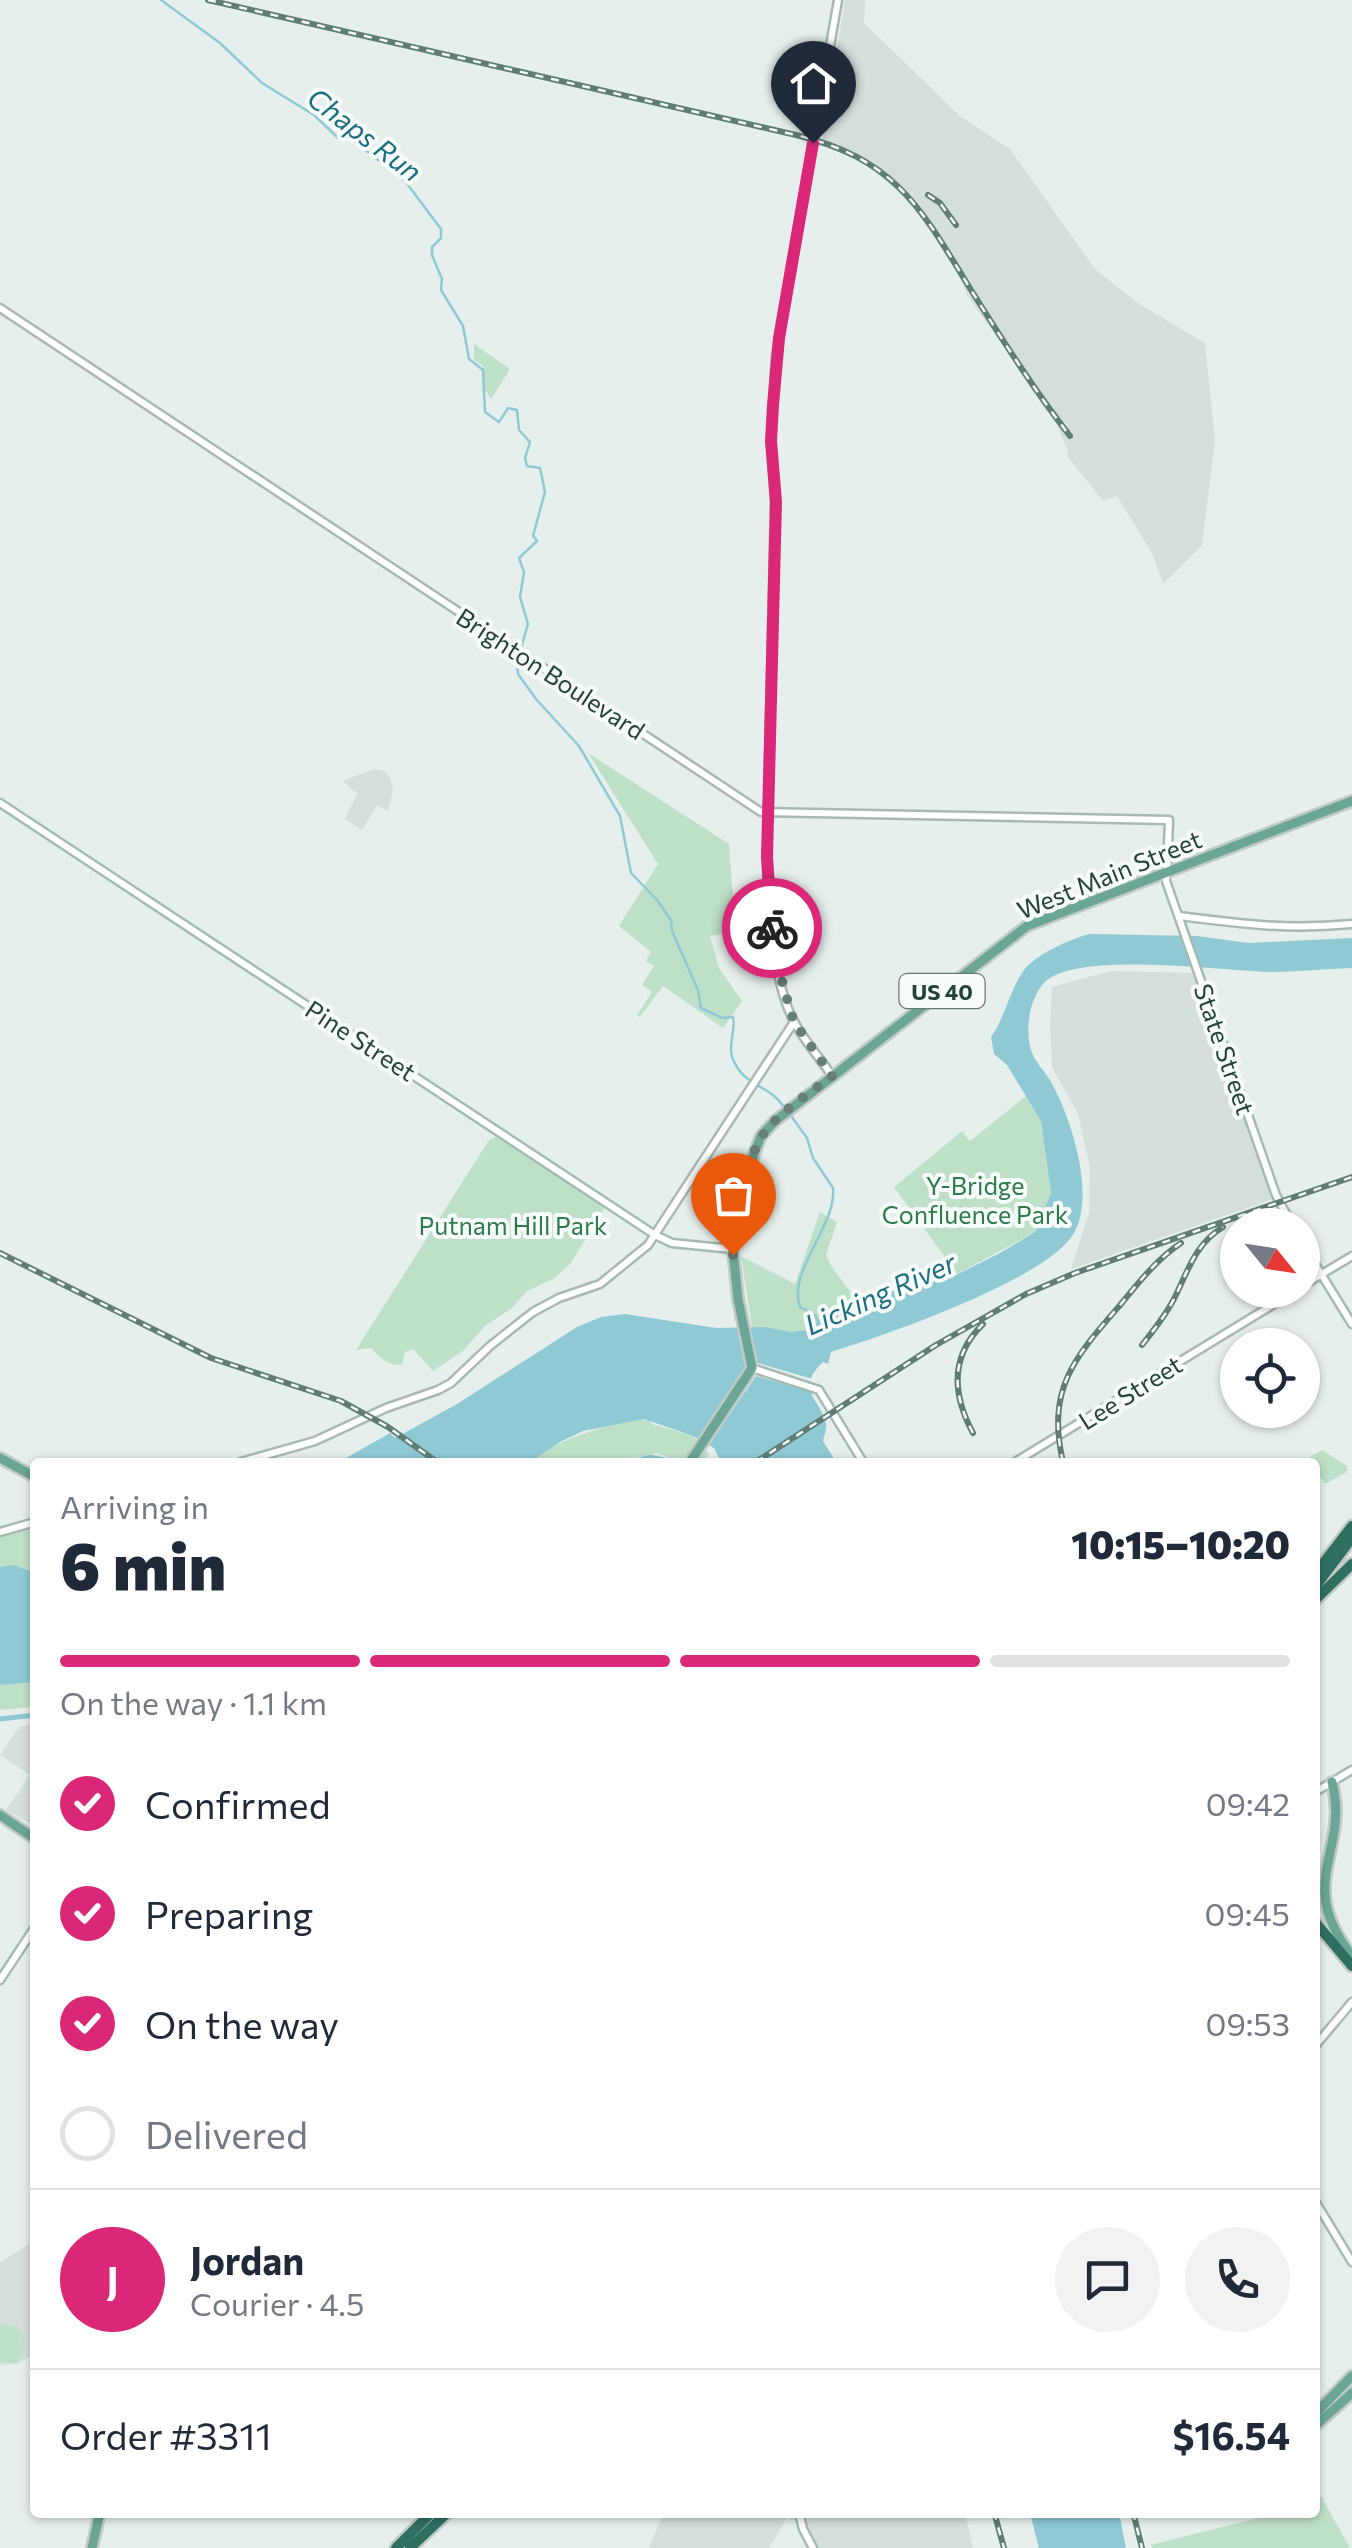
<!DOCTYPE html>
<html lang="en">
<head>
<meta charset="utf-8">
<style>
  body { margin:0; font-family:Commissioner,sans-serif; background:#f2f2f3; color:#1f2937; height:100vh; display:flex; flex-direction:column; font-size:38px; white-space:nowrap }
  * { box-sizing:border-box; margin:0 }
  p { font-size:32px; color:#747a83 }
  .icon { flex:none; width:55px; height:55px; fill:none; stroke:currentColor; stroke-width:2; stroke-linecap:round; stroke-linejoin:round }
  .map { position:relative; flex:1; overflow:hidden }
  .drawer { position:absolute; left:30px; top:1458px; width:1290px; height:1060px; display:flex; flex-direction:column; background:#fff; border-radius:10px; box-shadow:0 2px 8px #0004 }
  .drawer>* { flex:none }
  .needle { width:65px; rotate:120deg }
  .buttons { position:absolute; left:1220px; top:1208px; display:grid; gap:20px }
  .buttons a { display:grid; place-items:center; width:100px; height:100px; border-radius:50%; background:#fff; box-shadow:0 2px 8px #0004; font-size:50px }
  .pin { position:absolute; display:grid; place-items:center; width:85px; height:85px; color:#fff; margin:-102px -42px; border-radius:50% 50% 50% 0; rotate:-45deg; box-shadow:0 0 10px #0007 }
  .pin .icon { rotate:45deg }
  .courier { position:absolute; display:grid; place-items:center; width:100px; height:100px; margin:-50px; border:8px solid #db2777; border-radius:50%; background:#fff; color:#222; box-shadow:0 2px 12px #0007 }
  .head em { font-style:normal; font-weight:800 }
  .head div { display:flex; flex-direction:column-reverse }
  .head { display:flex; align-items:center; justify-content:space-between; height:170px; padding:0 30px }
  h1 { font-size:65px; font-weight:800; line-height:75px }
  .bar { display:grid; grid-template-columns:repeat(4,1fr); gap:15px 10px; align-content:center; height:120px; padding:0 30px }
  .bar i { height:12px; border-radius:8px; background:#e0e1e3 }
  .bar .active { background:#db2777 }
  .bar p { grid-column:span 4 }
  .line { display:flex; align-items:center; gap:25px; padding:0 30px; border-top:2px solid #e0e1e3 }
  .line div { flex:1 }
  .round { display:grid; place-items:center; flex:none; width:105px; height:105px; border-radius:52px; background:#f2f2f3 }
  ol { padding:0 30px; list-style:none }
  li { display:flex; align-items:center; gap:30px; height:110px }
  li p { margin-inline-start:auto }
  li .icon { padding:10px; border-radius:50%; background:#db2777; color:#fff; stroke-width:4 }
  li:last-child { color:#747a83 }
  li i { width:55px; height:55px; border:5px solid #e0e1e3; border-radius:50% }
  .map>svg:first-child { display:block }
  .built { fill:#d4dfda }
  .green { fill:#bfe0c8 }
  .water { fill:#8ec9d4 }
  .pier { fill:#e6efeb }
  .lines { fill:none; stroke-linecap:round; stroke-linejoin:round }
  .stream { stroke:#8ec9d4; stroke-width:2.5 }
  .canal { stroke:#8ec9d4; stroke-width:5 }
  .tertiary-casing { stroke:#a8b8b2; stroke-width:11 }
  .secondary-casing { stroke:#a4bbb3; stroke-width:11 }
  .primary-casing { stroke:#c2cac8; stroke-width:14 }
  .motorway-casing { stroke:#c2cac8; stroke-width:15 }
  .tertiary { stroke:#fff; stroke-width:6 }
  .secondary { stroke:#fff; stroke-width:6 }
  .primary { stroke:#6aa596; stroke-width:9 }
  .motorway { stroke:#2f6f62; stroke-width:10 }
  .rail-casing { stroke:#5f7d75; stroke-width:6 }
  .rail { stroke:#f7fbf9; stroke-width:2.5; stroke-dasharray:8; stroke-linecap:butt }
  .done { stroke:#687f78; stroke-width:10; stroke-dasharray:0 18 }
  .route { stroke:#db2777; stroke-width:12 }
  .labels { text-anchor:middle; dominant-baseline:central; stroke-width:8; stroke-linejoin:round; paint-order:stroke }
  .shield { fill:#f7fbf9; stroke:#637a73; stroke-width:2.5 }
  .shield-label { font-size:22px; font-weight:bold; fill:#24423a }
  .street-label { font-size:25px; fill:#24423a; stroke:#f7fbf9 }
  .park-label { font-size:25px; fill:#2d7a4b; stroke:#f7fbf9 }
  .water-label { font-size:28px; font-style:italic; fill:#1c6f80; stroke:#f7fbf9 }
</style>
</head>
<body>
<div class="map">
<svg width="1352" height="2548" viewBox="0 0 1352 2548">
  <rect width="100%" height="100%" fill="#e6efeb"/>
  <!-- built -->
  <path class="built" d="M845 0H865L864 23 961 117 1010 149 1095 269 1139 304 1205 343 1215 441 1202 545 1163 584 1153 555 1117 496 1103 501 1067 456 1068 451 1054 418 967 295 958 268 918 209 867 164 822 143Z
    M374 769 384 771 390 777 393 791 388 811 377 805 362 830 345 819 357 794 343 781Z
    M1111 971 1195 973 1273 1199 1071 1269 1089 1213 1090 1168 1078 1114 1052 1067 1050 1025 1052 987Z
    M35 1723V1826L6 1810 30 1775 0 1755 19 1727Z
    M35 2240V2354L17 2364 0 2365V2263Z
    M664 2512 965 2513 973 2548H816L804 2525 787 2518 769 2548H649Z"/>
  <!-- green -->
  <path class="green" d="M474 344 510 369 491 399 485 390 483 366 474 360Z
    M588 753 729 844 734 913 765 909 768 926 710 936 719 968 742 1001 723 1028 663 986 640 1017 637 1015 652 992 642 985 654 966 646 961 651 952 619 926 658 864Z
    M1026 1096 1041 1121 1051 1193 1035 1232 957 1274 894 1187 962 1131 970 1141Z
    M497 1136 605 1207 571 1263 555 1278 527 1291 512 1308 485 1326 463 1351 433 1371 413 1349 405 1352 402 1365C388 1366 380 1358 371 1348L356 1350 489 1140Z
    M820 1212 837 1222 826 1255 832 1267 871 1320 757 1361 741 1256 795 1284Z
    M633 1419 650 1420 652 1424 693 1436 709 1454 703 1462H681L657 1453 614 1462H530C562 1437 595 1430 633 1419Z
    M1322 1450 1347 1466V1472L1325 1484 1315 1469V1462L1308 1458Z
    M35 1525V1569C26 1573 12 1566 0 1567V1535Z
    M35 1682V1707L0 1710V1685Z
    M0 2324 17 2327 24 2337 23 2356 16 2363 0 2362Z
    M1321 2496 1350 2548H1152L1151 2545 1162 2542 1279 2513 1315 2512V2502Z"/>
  <!-- water -->
  <path class="water" d="M1090 934 1197 936 1248 943 1352 938V968C1324 969 1296 972 1268 972 1218 970 1090 953 1050 978 1029 991 1023 1034 1033 1055 1037 1064 1045 1072 1050 1080 1071 1117 1096 1194 1074 1233 1048 1279 884 1336 831 1352L828 1364 823 1362C793 1390 823 1402 826 1424 827 1430 824 1435 823 1441L836 1462H721L714 1448 693 1436 644 1419 583 1431 562 1441 530 1462H339L390 1433 395 1438 457 1404 577 1327 601 1317 625 1314 716 1328 765 1327 791 1332 806 1330 849 1301 952 1277 1000 1253 1035 1232 1051 1193 1041 1121 1007 1065 994 1054 991 1037C1005 1017 1009 993 1022 973 1033 955 1070 939 1090 934Z
    M13 1565 30 1571 35 1569V1682L0 1685V1567Z
    M1030 2513H1119L1126 2548H1039Z"/>
  <!-- pier -->
  <path class="pier" d="M737 1322H749L758 1363 816 1380 812 1392 756 1376 708 1446 698 1439 745 1367Z"/>
  <g class="lines">
    <!-- stream -->
    <path class="stream" d="M161 0 220 43 262 83 314 115 338 138H350L405 181 441 229V238L432 247V255L442 279 441 290 463 326 469 359 483 370 485 412 499 422 508 408 517 410 519 430 530 442 525 458 527 466 540 468 545 492 533 536 537 541 519 558 524 572 520 597 528 624 517 662 518 674 536 699 579 746 620 816 631 873 657 900 671 920 672 931 698 990 701 1008 722 1018 733 1017C736 1030 728 1044 732 1057 743 1087 769 1084 784 1107
      M789 1113 807 1138 813 1158 833 1188C837 1225 787 1271 800 1307L815 1315 820 1325"/>
    <!-- canal -->
    <path class="canal" d="M634 1462 650 1457 674 1462
      M0 1719 35 1715"/>
    <defs>
      <path id="tertiary" d="M0 308 761 812 1169 820 1167 870
        M1180 916C1243 924 1287 930 1352 924
        M832 1076C821 1059 806 1043 796 1025 773 987 767 901 767 857L775 502 771 441 776 356 838 0
        M1302 1286 1352 1256
        M241 1462 315 1441 386 1408 438 1390 451 1383 490 1346 533 1312 559 1298 600 1284 648 1245 794 1022
        M1015 1462 1297 1290
        M0 1532 35 1522
        M1315 1792 1352 1770
        M1315 2046 1352 2002"/>
      <path id="secondary" d="M0 803 655 1235 672 1243 732 1249
        M1166 871V881L1276 1195 1292 1225
        M1302 1243 1352 1324
        M752 1368 819 1390 863 1462
        M0 1980 35 1927
        M1315 2201 1352 2262
        M799 2512 803 2529 813 2548"/>
      <path id="primary" d="M0 1458 35 1477
        M690 1462 752 1368 738 1299 732 1241 754 1154 761 1136 775 1121 1027 926 1352 801
        M1332 1782C1350 1852 1294 1882 1352 1956
        M0 1815 35 1839
        M1315 2414 1352 2376
        M1315 2426 1352 2393
        M92 2548 100 2512"/>
      <path id="motorway" d="M1315 1574 1352 1526
        M1315 1587 1352 1538
        M1315 1600 1352 1564
        M1315 1922 1352 1966
        M396 2548 432 2512
        M410 2548 448 2512"/>
    </defs>
    <!-- tertiary casing -->
    <use href="#tertiary" class="tertiary-casing"/>
    <!-- secondary casing -->
    <use href="#secondary" class="secondary-casing"/>
    <!-- primary casing -->
    <use href="#primary" class="primary-casing"/>
    <!-- motorway casing -->
    <use href="#motorway" class="motorway-casing"/>
    <!-- tertiary -->
    <use href="#tertiary" class="tertiary"/>
    <!-- secondary -->
    <use href="#secondary" class="secondary"/>
    <!-- primary -->
    <use href="#primary" class="primary"/>
    <!-- motorway -->
    <use href="#motorway" class="motorway"/>
    <defs>
      <path id="rail" d="M208 0 796 135C896 159 921 208 971 290 1002 339 1034 390 1070 436
        M928 195 940 203 956 225
        M0 1253 211 1358 341 1401 388 1427 437 1462
        M1142 1345C1154 1330 1165 1316 1174 1299 1188 1271 1195 1244 1223 1227
        M973 1433C952 1394 950 1356 983 1324
        M756 1462 936 1345 1026 1294 1075 1273 1352 1177
        M1063 1462C1046 1388 1075 1357 1121 1304 1139 1282 1157 1259 1181 1243
        M994 2512 1004 2548
        M1133 2512 1142 2548"/>
    </defs>
    <!-- rail casing -->
    <use href="#rail" class="rail-casing"/>
    <!-- rail -->
    <use href="#rail" class="rail"/>
  </g>
  <g class="lines">
    <!-- done -->
    <path class="done" d="M733 1255C731 1225 746 1157 765 1132 782 1110 810 1093 832 1076L794 1022 783 986 772 928"/>
    <!-- route -->
    <path class="route" d="M772 928 767 857 776 502 771 441 773 405 779 338 813 143"/>
  </g>
  <g class="labels">
    <!-- shield labels -->
    <rect class="shield" x="899.5" y="974" width="85" height="34" rx="8"/>
    <g class="shield-label">
      <text x="942" y="991">US 40</text>
    </g>
    <!-- street labels -->
    <g class="street-label">
      <text transform="translate(551 673) rotate(33)">Brighton Boulevard</text>
      <text transform="translate(1109 874) rotate(-22)">West Main Street</text>
      <text transform="translate(361 1040) rotate(33)">Pine Street</text>
      <text transform="translate(1225 1049) rotate(71)">State Street</text>
      <text transform="translate(1130 1392) rotate(-32)">Lee Street</text>
    </g>
    <!-- park labels -->
    <g class="park-label">
      <text x="975" y="1185">Y-Bridge<tspan x="975" dy="29">Confluence Park</tspan></text>
      <text x="513" y="1225">Putnam Hill Park</text>
    </g>
    <!-- water labels -->
    <g class="water-label">
      <text transform="translate(365 134) rotate(37)">Chaps Run</text>
      <text transform="translate(880 1293) rotate(-24)">Licking River</text>
    </g>
  </g>
</svg>
<div class="buttons">
<a><svg class="needle" viewBox="-14 -14 28 28"><path d="M0-13l5 13h-10z" fill="#e53935"/><path d="M0 13l5-13h-10z" fill="#747a83"/></svg></a>
<a><svg class="icon" aria-label="locate" viewBox="0 0 24 24"><circle cx="12" cy="12" r="6"/><path d="M12 2v4M12 18v4M2 12h4M18 12h4"/></svg></a>
</div>
<div class="pin" style="left:733px;top:1255px;background:#ea580c"><svg class="icon" aria-label="bag" viewBox="0 0 24 24"><path d="M5 8h14l-1 12H6zM9 8a3 3 0 0 1 6 0"/></svg></div>
<div class="pin" style="left:813px;top:143px;background:#1f2937"><svg class="icon" aria-label="home" viewBox="0 0 24 24"><path d="M3 11l9-7 9 7M6 9v11h12V9"/></svg></div>
<div class="courier" style="left:772px;top:928px"><svg class="icon" aria-label="bike" viewBox="0 0 24 24"><circle cx="6" cy="16" r="4"/><circle cx="18" cy="16" r="4"/><path d="M6 16l4-8h5l3 8M10 8l3 8H6M13 5h3"/></svg></div>
<section class="drawer">
<div class="head"><div><h1>6 min</h1><p>Arriving in</p></div><em>10:15–10:20</em></div>
<div class="bar"><i class="active"></i><i class="active"></i><i class="active"></i><i></i><p>On the way · 1.1 km</p></div>
<ol>
<li><svg class="icon" aria-label="check" viewBox="0 0 24 24"><path d="M5 12l5 5 9-10"/></svg>Confirmed<p>09:42</p></li>
<li><svg class="icon" aria-label="check" viewBox="0 0 24 24"><path d="M5 12l5 5 9-10"/></svg>Preparing<p>09:45</p></li>
<li><svg class="icon" aria-label="check" viewBox="0 0 24 24"><path d="M5 12l5 5 9-10"/></svg>On the way<p>09:53</p></li>
<li><i></i>Delivered</li>
</ol>
<div class="line" style="height:180px"><b class="round" style="background:#db2777;color:#fff">J</b><div><b>Jordan</b><p>Courier · 4.5</p></div><a class="round"><svg class="icon" aria-label="chat" viewBox="0 0 24 24"><path d="M4 5h16v11H9l-5 4z"/></svg></a><a class="round"><svg class="icon" aria-label="phone" viewBox="0 0 24 24"><path d="M5 4h4l2 5-3 2q2 4 5 5l2-3 5 2v4C11 20 4 13 5 4z"/></svg></a></div>
<div class="line" style="height:130px"><div>Order #3311</div><b>$16.54</b></div>
</section>
</div>
</body>
</html>
